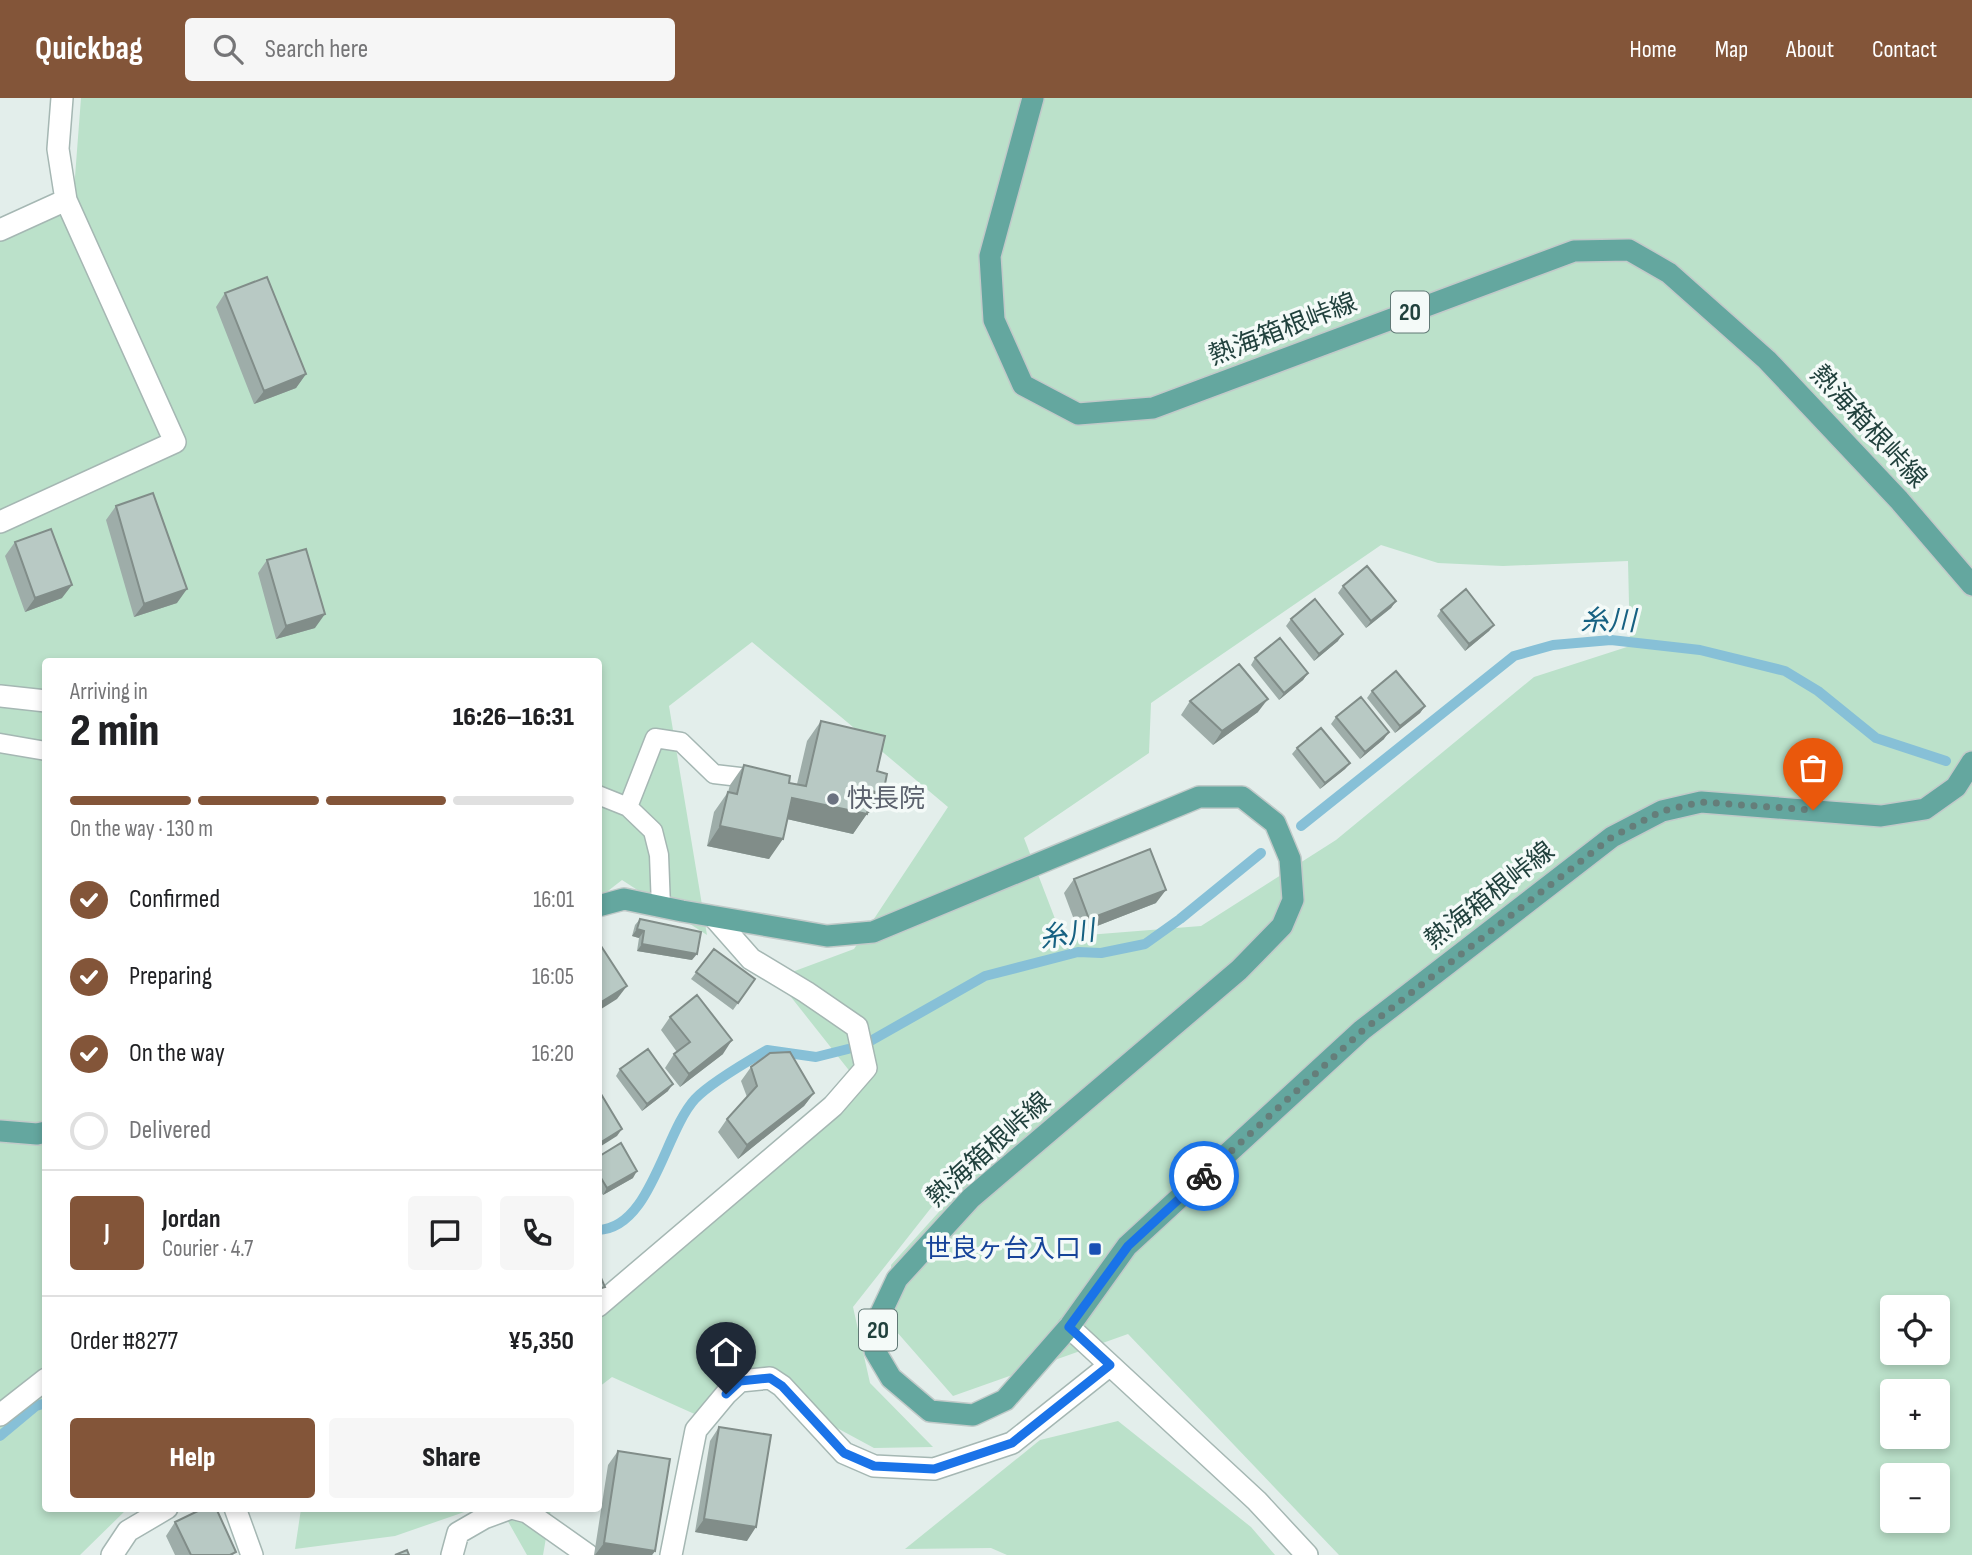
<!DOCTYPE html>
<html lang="en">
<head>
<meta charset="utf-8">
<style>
  body { margin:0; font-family:"Sofia Sans Condensed","Noto Sans JP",sans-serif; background:#f6f6f6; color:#202124; height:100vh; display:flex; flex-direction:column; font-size:26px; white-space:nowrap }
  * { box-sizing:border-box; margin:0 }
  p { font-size:23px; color:#757577 }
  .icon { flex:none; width:38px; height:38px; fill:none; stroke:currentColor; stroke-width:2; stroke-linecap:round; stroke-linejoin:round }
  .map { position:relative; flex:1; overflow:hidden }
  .side { position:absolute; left:42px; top:560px; width:560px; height:854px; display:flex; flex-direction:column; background:#fff; border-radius:7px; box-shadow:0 4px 10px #0003 }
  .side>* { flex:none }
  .tools { position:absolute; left:1880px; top:1197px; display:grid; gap:14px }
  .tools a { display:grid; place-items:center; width:70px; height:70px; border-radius:7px; background:#fff; box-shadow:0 4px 10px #0003; font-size:35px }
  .pin { position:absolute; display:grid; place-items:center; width:60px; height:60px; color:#fff; margin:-72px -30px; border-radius:50% 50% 50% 0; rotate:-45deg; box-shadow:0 0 7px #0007 }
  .pin .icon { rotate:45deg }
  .courier { position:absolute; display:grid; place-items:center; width:70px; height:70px; margin:-35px; border:5px solid #1a73e8; border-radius:50%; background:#fff; color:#222; box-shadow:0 2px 9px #0007 }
  .summary em { font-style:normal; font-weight:800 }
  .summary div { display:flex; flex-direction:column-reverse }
  .summary { display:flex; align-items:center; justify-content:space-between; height:119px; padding:0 28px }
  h1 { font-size:46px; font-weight:800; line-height:52px }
  .bar { display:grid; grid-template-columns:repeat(4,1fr); gap:10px 7px; align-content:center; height:84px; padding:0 28px }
  .bar i { height:9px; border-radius:5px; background:#e0e0e0 }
  .bar .on { background:#835539 }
  .bar p { grid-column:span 4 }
  .line { display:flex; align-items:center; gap:18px; padding:0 28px; border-top:2px solid #e0e0e0 }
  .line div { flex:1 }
  .round { display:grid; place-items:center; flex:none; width:74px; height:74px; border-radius:7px; background:#f6f6f6 }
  ol { padding:0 28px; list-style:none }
  li { display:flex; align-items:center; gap:21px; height:77px }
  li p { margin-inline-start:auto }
  li .icon { padding:7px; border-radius:50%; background:#835539; color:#fff; stroke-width:4 }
  li:last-child { color:#757577 }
  li i { width:38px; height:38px; border:4px solid #e0e0e0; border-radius:50% }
  .cta { display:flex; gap:14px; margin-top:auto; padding:14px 28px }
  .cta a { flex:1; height:80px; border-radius:7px; background:#835539; color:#fff; font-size:28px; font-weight:800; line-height:80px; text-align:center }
  .cta a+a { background:#f6f6f6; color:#202124 }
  header { display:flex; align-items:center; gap:42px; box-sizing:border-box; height:98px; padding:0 35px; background:#835539; color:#fff }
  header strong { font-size:33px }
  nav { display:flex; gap:38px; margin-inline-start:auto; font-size:24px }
  .search { width:490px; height:63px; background:#f6f6f6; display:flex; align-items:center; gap:18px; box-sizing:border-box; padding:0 24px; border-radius:7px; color:#757577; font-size:26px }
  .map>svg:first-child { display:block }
  .green { fill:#bbe1ca; fill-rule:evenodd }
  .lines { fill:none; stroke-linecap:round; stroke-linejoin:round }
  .stream { stroke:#87c0d7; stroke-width:10 }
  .lane-casing { stroke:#a5b7b3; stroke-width:21 }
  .street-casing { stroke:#a5b7b3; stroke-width:24 }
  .primary-casing { stroke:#c1cac9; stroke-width:24 }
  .lane { stroke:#fff; stroke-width:18 }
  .street { stroke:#fff; stroke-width:21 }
  .primary { stroke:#64a79f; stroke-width:21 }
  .wall { fill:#9eada9 }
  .shaded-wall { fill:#818d89 }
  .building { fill:#b8c9c4; stroke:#818d89; stroke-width:2 }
  .done { stroke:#657e7a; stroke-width:7; stroke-dasharray:0 12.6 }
  .route { stroke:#1a73e8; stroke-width:9 }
  .worship-dot { fill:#6b7280; stroke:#f4faf8; stroke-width:2.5 }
  .transit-dot { fill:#1a4fb4; stroke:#f4faf8; stroke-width:2.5 }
  .labels { text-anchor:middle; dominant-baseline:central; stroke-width:7; stroke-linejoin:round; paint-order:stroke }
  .shield { fill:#f4faf8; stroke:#607875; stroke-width:2 }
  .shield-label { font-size:24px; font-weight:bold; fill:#21413d }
  .street-label { font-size:26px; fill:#21413d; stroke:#f4faf8 }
  .worship-label { font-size:26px; fill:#5b616d; stroke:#f4faf8; text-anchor:start }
  .transit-label { font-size:26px; fill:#164399; stroke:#f4faf8; text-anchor:end }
  .water-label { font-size:28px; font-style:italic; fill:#166182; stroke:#f4faf8 }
</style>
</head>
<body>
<header>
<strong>Quickbag</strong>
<div class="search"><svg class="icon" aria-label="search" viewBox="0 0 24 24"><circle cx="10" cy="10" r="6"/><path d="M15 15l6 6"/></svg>Search here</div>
<nav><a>Home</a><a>Map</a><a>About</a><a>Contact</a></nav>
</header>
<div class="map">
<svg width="1972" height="1457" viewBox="0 0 1972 1457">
  <rect width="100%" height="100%" fill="#e3eeeb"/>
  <!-- green -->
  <path class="green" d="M81 0H1972V1457H1339L1128 1236 953 1298 896 1233 891 1167 956 1095 949 1087 853 1209 870 1285 933 1349 874 1350 824 1323 738 1267 699 1318 612 1279 599 1289V1218L859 985 776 880 854 851 948 709 752 544 669 608 707 837 622 782 599 800 598 564H46V1410L127 1411 80 1457H0V141L73 105ZM1381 447 1438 465 1503 468 1628 463 1630 548 1534 579 1336 742 1201 828 1062 839 1024 740 1149 655 1151 605ZM1892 1209H1937V1255H1892ZM1892 1293H1937V1339H1892ZM1892 1377H1937V1423H1892Z
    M1118 1323 1251 1429 1275 1457H1007L991 1450 905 1451 1040 1342Z
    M301 1411V1410L473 1411 395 1438 295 1451Z
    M501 1411H551L543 1457H527Z"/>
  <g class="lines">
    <!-- stream -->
    <path class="stream" d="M1301 728 1514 558 1553 547 1611 542 1700 552 1785 573 1818 593 1876 640 1946 663
      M867 945 985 878 1078 854 1101 855 1145 846 1180 821 1261 755
      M598 1132C651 1130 664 1035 695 1001 709 986 748 963 767 952L816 959 848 951
      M0 1338 36 1308 46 1305"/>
    <defs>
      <path id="lane" d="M0 645 46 653
        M598 697 628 709 653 733 659 757 661 809
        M628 709 655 640 681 644 714 676 757 681"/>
      <path id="street" d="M0 132 66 102
        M0 424 175 344 66 102 58 51 62 0
        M0 598 46 603
        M598 1208 833 1008 866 970 857 929 806 894 751 861 714 819
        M1069 1229 1257 1403 1307 1457
        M0 1317 46 1281
        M235 1410 252 1457
        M512 1410 527 1414 588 1457
        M112 1457 128 1433 167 1410
        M452 1457 458 1435 484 1420 511 1410
        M671 1457 696 1332 726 1296 740 1283 770 1280 782 1288 844 1355 874 1368 934 1371 1012 1345 1110 1267"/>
      <path id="primary" d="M1033 0 990 158 994 222 1023 287 1078 316 1153 310 1574 153 1629 152 1669 175 1767 262 1899 402 1972 487
        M598 808 624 801 682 813 827 838 873 834 1199 699H1242L1275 725 1290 761 1293 802 1282 828 1239 872 971 1100 897 1181 880 1217 875 1253 891 1280 930 1313 973 1317 1005 1302 1069 1229 1127 1148 1362 932 1612 739 1662 713 1701 704 1881 718 1925 711 1956 689 1972 664
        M0 1033 37 1036 46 1034"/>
    </defs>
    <!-- lane casing -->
    <use href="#lane" class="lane-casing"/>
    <!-- street casing -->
    <use href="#street" class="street-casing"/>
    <!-- primary casing -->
    <use href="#primary" class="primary-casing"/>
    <!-- lane -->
    <use href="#lane" class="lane"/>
    <!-- street -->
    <use href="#street" class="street"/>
    <!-- primary -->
    <use href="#primary" class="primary"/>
  </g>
  <!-- wall -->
  <path class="wall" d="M225 195 306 276 296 290 254 306 216 209Z
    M116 408 177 505 134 519 106 422Z
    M15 444 62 500 25 514 5 458Z
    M267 462 315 530 276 541 258 475Z
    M1343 488 1396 503 1391 510 1366 530 1338 495Z
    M1441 512 1494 527 1489 533 1465 553 1437 518Z
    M1291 521 1338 543 1314 563 1286 528Z
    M1255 560 1308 575 1303 582 1279 602 1251 567Z
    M1372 593 1425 608 1420 615 1395 635 1367 600Z
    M1190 603 1258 614 1213 647 1181 617Z
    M1336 619 1384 641 1360 661 1331 626Z
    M821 623 869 715H867L853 736 787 721 769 761 707 748 714 714 728 694 730 687 744 667 789 685 797 686 807 643Z
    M1297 650 1350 665 1345 671 1320 691 1292 656Z
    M1074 781 1156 805 1079 835 1064 795Z
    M640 821 692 862 637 853 639 840 632 838 635 827Z
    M714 851 755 881 733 912 691 881Z
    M670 919 723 956 680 989 665 970 674 956 677 954 661 932Z
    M751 969 814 995 804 1008 738 1061 718 1034 727 1021 747 999 741 983Z
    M620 971 668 993 642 1013 616 978Z
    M598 1059 633 1080 603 1097 598 1090Z
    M719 1329 747 1443 695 1434 710 1343Z
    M618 1353 655 1453 652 1457H594L608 1367Z
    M175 1424 234 1457H175L166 1438Z"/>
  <!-- shaded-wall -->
  <path class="shaded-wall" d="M306 276 296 290 254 306 264 293Z
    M72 487 62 500 25 514 35 500Z
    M187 491 177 505 134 519 144 506Z
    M1396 503 1391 510 1366 530 1371 523Z
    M325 516 315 530 276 541 286 528Z
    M1494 527 1489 533 1465 553 1469 546Z
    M1343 536 1338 543 1314 563 1319 556Z
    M1308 575 1303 582 1279 602 1284 595Z
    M1268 601 1258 614 1213 647 1222 633Z
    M1425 608 1420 615 1395 635 1400 628Z
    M1389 634 1384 641 1360 661 1365 654Z
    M1350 665 1345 671 1320 691 1325 685Z
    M872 693 883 696 869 715 858 713Z
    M792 700 867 716 853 736 778 719Z
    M720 728 783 741 769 761 707 748Z
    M1166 792 1156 805 1079 835 1089 821Z
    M637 831 644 833 639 840 632 838Z
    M642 846 697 856 692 862 637 853Z
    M627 888 617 901 598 913V906Z
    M732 942 723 956 680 989 689 976Z
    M673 986 668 993 642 1013 647 1006Z
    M814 995 804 1008 738 1061 747 1047Z
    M622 1031 617 1038 598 1050V1046Z
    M637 1073 633 1080 603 1097 607 1090Z
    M704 1421 756 1429 747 1443 695 1434Z
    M604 1445 655 1453 652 1457H595Z"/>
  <!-- building -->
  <path class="building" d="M267 179 306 276 264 293 225 195Z
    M153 395 187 491 144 506 116 408Z
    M51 431 72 487 35 500 15 444Z
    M306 451 325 516 286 528 267 462Z
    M1367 468 1396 503 1371 523 1343 488Z
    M1466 491 1494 527 1469 546 1441 512Z
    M1315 501 1343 536 1319 556 1291 521Z
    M1280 540 1308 575 1284 595 1255 560Z
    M1239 566 1268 601 1222 633 1190 603Z
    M1396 573 1425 608 1400 628 1372 593Z
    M1361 599 1389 634 1365 654 1336 619Z
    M821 623 885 638 877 673 887 676 883 696 872 693 867 716 792 700 783 741 720 728 728 694 737 696 744 667 790 678 789 685 806 688Z
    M1321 630 1350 665 1325 685 1297 650Z
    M1150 751 1166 792 1089 821 1074 781Z
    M640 821 701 834 697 856 642 846 644 833 637 831Z
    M601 848 627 888 598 906V850Z
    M714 851 755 881 738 905 696 874Z
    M697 897 732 942 689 976 674 956 690 944 670 919Z
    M648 951 673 986 647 1006 620 971Z
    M790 954 814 995 747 1047 727 1021 757 988 751 969 770 955Z
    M601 996 622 1031 598 1046V998Z
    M621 1045 637 1073 607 1090 598 1075V1059Z
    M598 1173 605 1189 598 1191Z
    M719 1329 771 1337 756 1429 704 1421Z
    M618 1353 670 1361 655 1453 604 1445Z
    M204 1410H216L236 1454 230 1457H191L175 1424Z
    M407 1452 409 1457H395Z"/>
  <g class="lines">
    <!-- done -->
    <path class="done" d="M1204 1078 1362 933 1612 739 1662 713 1701 704 1813 712"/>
    <!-- route -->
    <path class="route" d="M726 1296 740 1283 770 1280 782 1288 844 1355 874 1368 934 1371 1012 1345 1110 1267 1069 1229 1128 1148 1204 1078"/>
  </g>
  <!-- markers -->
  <circle class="worship-dot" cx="833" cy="701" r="7"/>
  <rect class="transit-dot" x="1088" y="1144" width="14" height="14" rx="3.5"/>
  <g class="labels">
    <!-- shield labels -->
    <g class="shield">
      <rect x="1391" y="193.5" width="38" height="41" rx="5"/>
      <rect x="859" y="1211.5" width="38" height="41" rx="5"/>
    </g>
    <g class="shield-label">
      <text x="1410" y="214">20</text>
      <text x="878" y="1232">20</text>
    </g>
    <!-- street labels -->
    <g class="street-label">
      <text transform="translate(1283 232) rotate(-21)">熱海箱根峠線</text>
      <text transform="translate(1868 329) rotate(47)">熱海箱根峠線</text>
      <text transform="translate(1490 798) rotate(-38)">熱海箱根峠線</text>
      <text transform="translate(989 1052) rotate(-42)">熱海箱根峠線</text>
    </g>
    <!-- worship labels -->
    <g class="worship-label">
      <text x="847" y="701">快長院</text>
    </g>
    <!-- transit labels -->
    <g class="transit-label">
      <text x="1081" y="1151">世良ヶ台入口</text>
    </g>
    <!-- water labels -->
    <g class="water-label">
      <text x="1608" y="523">糸川</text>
      <text transform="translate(1067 837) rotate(-9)">糸川</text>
    </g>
  </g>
</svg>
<div class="tools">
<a><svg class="icon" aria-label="locate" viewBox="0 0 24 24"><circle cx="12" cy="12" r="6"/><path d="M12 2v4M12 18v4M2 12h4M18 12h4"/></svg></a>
<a>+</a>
<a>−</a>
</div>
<div class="pin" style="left:1813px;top:712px;background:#ea580c"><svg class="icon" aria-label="bag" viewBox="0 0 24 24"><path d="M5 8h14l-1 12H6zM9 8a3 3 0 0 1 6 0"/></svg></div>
<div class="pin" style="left:726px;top:1296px;background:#1f2937"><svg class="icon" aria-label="home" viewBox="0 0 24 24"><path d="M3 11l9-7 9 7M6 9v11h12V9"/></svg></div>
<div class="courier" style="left:1204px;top:1078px"><svg class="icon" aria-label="bike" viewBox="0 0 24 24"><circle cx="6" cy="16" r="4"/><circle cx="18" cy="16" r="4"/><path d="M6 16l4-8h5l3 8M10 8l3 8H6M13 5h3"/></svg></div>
<section class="side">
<div class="summary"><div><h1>2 min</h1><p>Arriving in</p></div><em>16:26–16:31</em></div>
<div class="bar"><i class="on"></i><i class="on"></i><i class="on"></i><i></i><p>On the way · 130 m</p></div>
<ol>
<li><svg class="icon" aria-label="check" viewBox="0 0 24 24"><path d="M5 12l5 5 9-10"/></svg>Confirmed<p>16:01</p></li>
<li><svg class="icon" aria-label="check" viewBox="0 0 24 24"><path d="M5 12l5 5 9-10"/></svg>Preparing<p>16:05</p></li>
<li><svg class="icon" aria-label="check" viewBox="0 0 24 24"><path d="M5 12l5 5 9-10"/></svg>On the way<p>16:20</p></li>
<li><i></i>Delivered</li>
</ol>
<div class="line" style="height:126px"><b class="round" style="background:#835539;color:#fff">J</b><div><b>Jordan</b><p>Courier · 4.7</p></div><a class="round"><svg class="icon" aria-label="chat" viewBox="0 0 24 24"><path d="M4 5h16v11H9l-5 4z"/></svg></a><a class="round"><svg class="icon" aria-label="phone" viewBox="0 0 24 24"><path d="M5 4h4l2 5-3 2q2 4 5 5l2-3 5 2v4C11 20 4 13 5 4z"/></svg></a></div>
<div class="line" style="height:91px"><div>Order #8277</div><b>¥5,350</b></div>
<div class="cta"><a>Help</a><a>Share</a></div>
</section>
</div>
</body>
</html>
